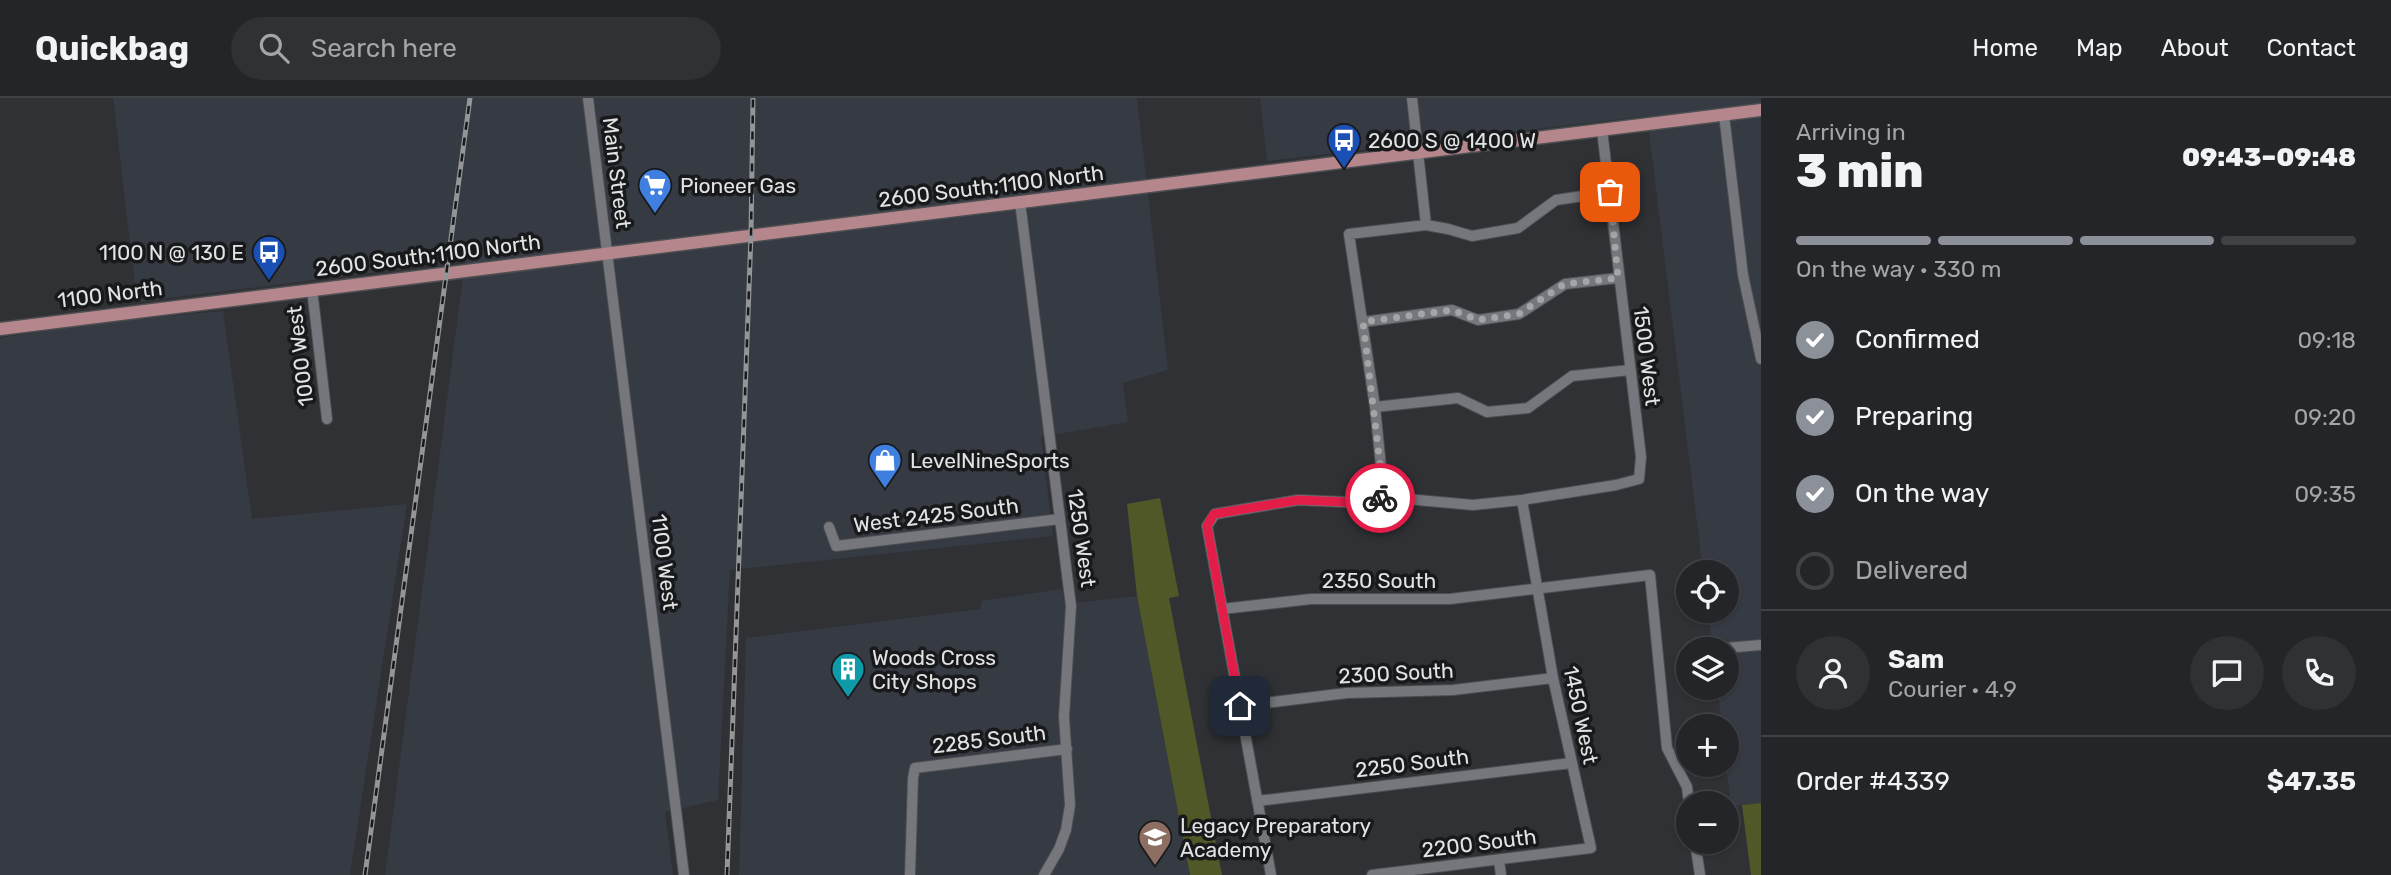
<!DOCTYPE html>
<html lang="en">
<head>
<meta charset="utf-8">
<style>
  body { margin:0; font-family:Rubik,sans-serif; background:#2f3134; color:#f1f3f6; height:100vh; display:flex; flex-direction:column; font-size:26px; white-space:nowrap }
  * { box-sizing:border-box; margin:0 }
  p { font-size:23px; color:#a3a5a8 }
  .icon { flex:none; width:38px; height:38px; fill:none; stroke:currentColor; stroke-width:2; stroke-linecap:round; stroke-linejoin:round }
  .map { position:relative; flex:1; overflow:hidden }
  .details { display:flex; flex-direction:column; background:#232528; width:630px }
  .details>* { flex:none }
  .buttons { position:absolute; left:1676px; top:462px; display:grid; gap:14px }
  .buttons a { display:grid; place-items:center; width:63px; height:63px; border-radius:50%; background:#232528; box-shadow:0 2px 5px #0004,0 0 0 2px #404245; font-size:35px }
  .pin { position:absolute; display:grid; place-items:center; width:60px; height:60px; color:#fff; margin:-30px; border-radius:14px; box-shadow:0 4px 10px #0006 }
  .courier { position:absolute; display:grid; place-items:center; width:70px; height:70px; margin:-35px; border:5px solid #e11d48; border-radius:50%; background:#fff; color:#222; box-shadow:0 2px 9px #0007 }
  .overview em { font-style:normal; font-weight:800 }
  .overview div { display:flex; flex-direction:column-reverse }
  .overview { display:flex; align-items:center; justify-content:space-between; height:119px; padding:0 35px }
  h1 { font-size:46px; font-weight:800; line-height:52px }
  .bar { display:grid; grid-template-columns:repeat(4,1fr); gap:10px 7px; align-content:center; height:84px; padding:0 35px }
  .bar i { height:9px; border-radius:5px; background:#404245 }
  .bar .on { background:#8c9099 }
  .bar p { grid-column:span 4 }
  .line { display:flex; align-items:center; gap:18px; padding:0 35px; border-top:2px solid #404245 }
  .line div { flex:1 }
  .round { display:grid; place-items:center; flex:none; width:74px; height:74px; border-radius:37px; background:#2f3134 }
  ol { padding:0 35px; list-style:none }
  li { display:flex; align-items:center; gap:21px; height:77px }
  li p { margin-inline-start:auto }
  li .icon { padding:7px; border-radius:50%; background:#8c9099; color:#fff; stroke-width:4 }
  li:last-child { color:#a3a5a8 }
  li i { width:38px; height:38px; border:4px solid #404245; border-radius:50% }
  header { display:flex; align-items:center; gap:42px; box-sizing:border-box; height:98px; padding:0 35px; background:#232528; border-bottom:2px solid #404245 }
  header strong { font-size:33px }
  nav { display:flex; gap:38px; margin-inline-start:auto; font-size:24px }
  .search { width:490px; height:63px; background:#2f3134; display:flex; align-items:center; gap:18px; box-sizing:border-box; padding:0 24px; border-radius:38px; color:#a3a5a8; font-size:26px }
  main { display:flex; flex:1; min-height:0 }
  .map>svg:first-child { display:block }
  .built { fill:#353a43 }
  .green { fill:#505828 }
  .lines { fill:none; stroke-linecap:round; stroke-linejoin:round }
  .minor-casing { stroke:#4c4e51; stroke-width:12 }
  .major-casing { stroke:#4c4e51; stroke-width:15 }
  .minor { stroke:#75777c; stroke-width:10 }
  .major { stroke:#b5878c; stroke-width:12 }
  .rail-casing { stroke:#939597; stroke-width:5 }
  .rail { stroke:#18191b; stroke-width:2.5; stroke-dasharray:8; stroke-linecap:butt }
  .done { stroke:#a3a5a7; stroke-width:7; stroke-dasharray:0 12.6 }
  .route { stroke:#e11d48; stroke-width:9 }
  .labels { text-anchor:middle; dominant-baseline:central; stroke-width:7; stroke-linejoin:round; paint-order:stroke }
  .poi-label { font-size:21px; fill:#e1e3e5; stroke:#18191b; text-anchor:start }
  .street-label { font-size:21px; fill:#e1e3e5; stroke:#18191b }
</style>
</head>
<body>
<header>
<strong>Quickbag</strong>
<div class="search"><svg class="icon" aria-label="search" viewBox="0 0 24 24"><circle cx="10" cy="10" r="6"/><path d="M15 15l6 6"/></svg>Search here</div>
<nav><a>Home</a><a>Map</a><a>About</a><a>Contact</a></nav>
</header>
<main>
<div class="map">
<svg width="1761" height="777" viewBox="0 0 1761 777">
  <rect width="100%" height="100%" fill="#2f3135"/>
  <!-- built -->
  <path class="built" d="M113 0H1137L1168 272 1123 285 1128 324 1041 339 1053 438 730 472 718 702 665 714 673 777H385L465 163 137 204Z
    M1260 0H1761V705L1731 708 1726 667 1727 628H1722L1717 590H1727V551H1712L1708 513H1727V474H1703L1647 18 1267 63Z
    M223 213 252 421 407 406 350 777H0V240L95 225Z
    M1062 491 1065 506 1137 498 1190 777H739L746 540 981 511V503Z"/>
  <!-- green -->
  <path class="green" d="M1160 400 1179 498 1169 500 1222 777H1190L1137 498 1127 406Z
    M1761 705V777H1751L1742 707Z"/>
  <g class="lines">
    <defs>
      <path id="minor" d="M588 0 684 777
        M1412 0 1426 127
        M1724 17 1743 177 1761 261
        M1020 104 1071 508 1064 619 1070 707 1066 732 1059 751 1044 777
        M312 191 327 321
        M1363 224 1452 212 1478 222 1519 216 1565 186 1618 180
        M1375 309 1458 300 1487 314 1528 310 1572 278 1630 272
        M1384 399 1375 309 1349 136 1426 127 1448 131 1472 138 1518 130 1556 102 1610 94
        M829 429 836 448 1060 421
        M1222 511 1311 501H1450L1650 477 1667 650 1687 689 1689 705
        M1714 551 1761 547
        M1240 608 1347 595 1453 592 1553 580
        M1257 703 1571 665
        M1695 744 1700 777
        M1499 762 1501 777
        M910 777 913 680 915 670 1067 651
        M1271 777 1207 428 1215 416 1298 402 1345 404 1384 399 1473 407 1522 402 1616 387 1639 381 1641 359 1602 32
        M1372 777 1591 750 1553 580 1522 402"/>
      <path id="major" d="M0 231 1761 12"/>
    </defs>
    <!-- minor casing -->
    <use href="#minor" class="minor-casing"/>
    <!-- major casing -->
    <use href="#major" class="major-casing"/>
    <!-- minor -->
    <use href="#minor" class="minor"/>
    <!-- major -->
    <use href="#major" class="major"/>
    <defs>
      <path id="rail" d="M365 777 470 0
        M727 777 751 137 753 0"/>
    </defs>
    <!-- rail casing -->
    <use href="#rail" class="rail-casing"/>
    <!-- rail -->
    <use href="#rail" class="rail"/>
  </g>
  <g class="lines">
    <!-- done -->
    <path class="done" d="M1380 400 1384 399 1363 224 1452 212 1478 222 1519 216 1564 186 1618 180 1610 94"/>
    <!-- route -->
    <path class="route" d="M1240 608 1207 428 1214 416 1298 402 1345 404 1380 400"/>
  </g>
  <!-- icons -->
  <defs>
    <symbol id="bus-pin" viewBox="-11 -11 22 30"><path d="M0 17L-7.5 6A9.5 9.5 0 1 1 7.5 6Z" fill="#1a4fb4" stroke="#18191b"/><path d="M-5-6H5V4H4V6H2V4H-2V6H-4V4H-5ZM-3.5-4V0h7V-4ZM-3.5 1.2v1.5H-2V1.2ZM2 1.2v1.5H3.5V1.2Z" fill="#fff"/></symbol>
    <symbol id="supermarket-pin" viewBox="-11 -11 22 30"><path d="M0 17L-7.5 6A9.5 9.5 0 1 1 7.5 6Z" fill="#3f7fe0" stroke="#18191b"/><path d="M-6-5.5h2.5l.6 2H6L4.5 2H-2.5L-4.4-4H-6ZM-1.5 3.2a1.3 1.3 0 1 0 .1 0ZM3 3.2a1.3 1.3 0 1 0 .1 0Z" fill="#fff"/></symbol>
    <symbol id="shop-pin" viewBox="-11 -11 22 30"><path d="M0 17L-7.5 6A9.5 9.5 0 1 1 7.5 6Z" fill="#3f7fe0" stroke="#18191b"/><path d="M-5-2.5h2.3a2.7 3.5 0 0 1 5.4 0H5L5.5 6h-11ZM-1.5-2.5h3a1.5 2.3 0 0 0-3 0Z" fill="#fff"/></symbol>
    <symbol id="building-pin" viewBox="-11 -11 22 30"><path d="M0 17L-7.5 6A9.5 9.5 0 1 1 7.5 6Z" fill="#0f9aa8" stroke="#18191b"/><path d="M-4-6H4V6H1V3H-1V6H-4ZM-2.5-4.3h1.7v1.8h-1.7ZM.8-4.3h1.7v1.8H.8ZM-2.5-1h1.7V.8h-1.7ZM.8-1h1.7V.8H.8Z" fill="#fff"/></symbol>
    <symbol id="school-pin" viewBox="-11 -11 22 30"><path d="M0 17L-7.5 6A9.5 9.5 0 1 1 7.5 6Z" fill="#8d6e63" stroke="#18191b"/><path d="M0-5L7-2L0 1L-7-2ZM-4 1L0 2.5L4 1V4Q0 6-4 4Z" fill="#fff"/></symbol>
  </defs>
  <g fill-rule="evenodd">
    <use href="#bus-pin" x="1325" y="23" width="38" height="52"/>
    <use href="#supermarket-pin" x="636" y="68" width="38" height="52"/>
    <use href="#bus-pin" x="250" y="135" width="38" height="52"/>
    <use href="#shop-pin" x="866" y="343" width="38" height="52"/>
    <use href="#building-pin" x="829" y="552" width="38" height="52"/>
    <use href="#school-pin" x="1136" y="720" width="38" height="52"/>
  </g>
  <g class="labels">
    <!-- poi labels -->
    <g class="poi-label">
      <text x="1368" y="42">2600 S @ 1400 W</text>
      <text x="680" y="87">Pioneer Gas</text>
      <text x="244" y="154" text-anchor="end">1100 N @ 130 E</text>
      <text x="910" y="362">LevelNineSports</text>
      <text x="872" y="559">Woods Cross<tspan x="872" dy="24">City Shops</tspan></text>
      <text x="1180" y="727">Legacy Preparatory<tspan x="1180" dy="24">Academy</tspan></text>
    </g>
    <!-- street labels -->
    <g class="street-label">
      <text transform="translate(617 75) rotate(83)">Main Street</text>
      <text transform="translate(991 88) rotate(-7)">2600 South;1100 North</text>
      <text transform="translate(428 157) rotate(-7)">2600 South;1100 North</text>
      <text transform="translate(110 196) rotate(-7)">1100 North</text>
      <text transform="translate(300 258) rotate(-97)">1000 West</text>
      <text transform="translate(1647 258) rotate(83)">1500 West</text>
      <text transform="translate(936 417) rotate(-7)">West 2425 South</text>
      <text transform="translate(1082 440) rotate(82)">1250 West</text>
      <text transform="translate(665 464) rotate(83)">1100 West</text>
      <text x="1379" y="482">2350 South</text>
      <text transform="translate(1396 575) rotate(-3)">2300 South</text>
      <text transform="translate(1581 617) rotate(78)">1450 West</text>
      <text transform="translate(989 641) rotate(-7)">2285 South</text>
      <text transform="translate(1412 665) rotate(-7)">2250 South</text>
      <text transform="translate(1479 745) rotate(-7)">2200 South</text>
    </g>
  </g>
</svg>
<div class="buttons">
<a><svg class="icon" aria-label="locate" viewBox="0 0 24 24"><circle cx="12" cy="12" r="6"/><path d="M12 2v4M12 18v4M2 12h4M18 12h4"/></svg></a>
<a><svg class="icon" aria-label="layers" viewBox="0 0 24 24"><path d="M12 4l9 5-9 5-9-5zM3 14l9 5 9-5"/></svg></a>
<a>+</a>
<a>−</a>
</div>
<div class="pin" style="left:1610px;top:94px;background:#ea580c"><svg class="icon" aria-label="bag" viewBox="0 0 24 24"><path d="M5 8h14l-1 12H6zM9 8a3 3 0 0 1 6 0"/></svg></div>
<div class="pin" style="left:1240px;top:608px;background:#1f2937"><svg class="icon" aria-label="home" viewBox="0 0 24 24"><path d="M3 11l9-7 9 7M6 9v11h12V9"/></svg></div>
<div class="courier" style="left:1380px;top:400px"><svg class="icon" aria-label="bike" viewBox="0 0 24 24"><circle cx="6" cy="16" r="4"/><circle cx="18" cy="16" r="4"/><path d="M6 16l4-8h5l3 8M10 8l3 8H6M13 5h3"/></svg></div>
</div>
<section class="details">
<div class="overview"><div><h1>3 min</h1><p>Arriving in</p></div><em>09:43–09:48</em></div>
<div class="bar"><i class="on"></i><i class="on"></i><i class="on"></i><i></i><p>On the way · 330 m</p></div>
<ol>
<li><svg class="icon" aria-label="check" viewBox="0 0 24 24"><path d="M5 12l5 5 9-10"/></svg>Confirmed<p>09:18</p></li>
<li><svg class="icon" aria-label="check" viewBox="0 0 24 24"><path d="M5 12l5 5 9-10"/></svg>Preparing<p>09:20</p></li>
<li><svg class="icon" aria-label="check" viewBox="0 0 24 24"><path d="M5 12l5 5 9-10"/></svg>On the way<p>09:35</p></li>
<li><i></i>Delivered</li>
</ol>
<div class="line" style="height:126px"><a class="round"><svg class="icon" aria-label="person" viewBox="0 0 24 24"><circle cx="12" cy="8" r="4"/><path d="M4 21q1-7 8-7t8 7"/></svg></a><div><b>Sam</b><p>Courier · 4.9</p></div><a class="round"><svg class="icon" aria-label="chat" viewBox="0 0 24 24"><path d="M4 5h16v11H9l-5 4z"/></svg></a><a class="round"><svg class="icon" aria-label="phone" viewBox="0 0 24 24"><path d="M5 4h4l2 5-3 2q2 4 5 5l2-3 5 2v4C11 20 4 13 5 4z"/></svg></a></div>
<div class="line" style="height:91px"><div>Order #4339</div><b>$47.35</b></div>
</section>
</main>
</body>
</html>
